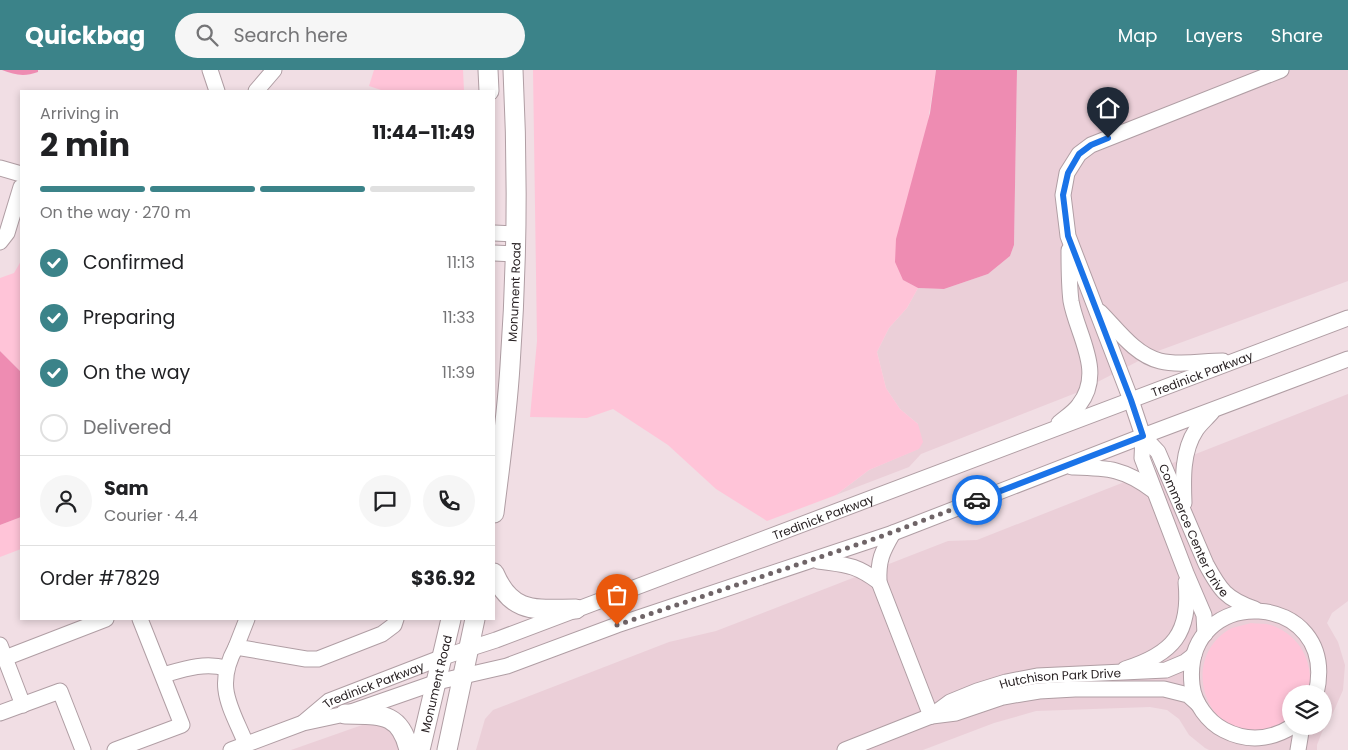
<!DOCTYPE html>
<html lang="en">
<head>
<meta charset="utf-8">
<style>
  body { margin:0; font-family:Poppins,sans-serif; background:#f6f6f6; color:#202124; height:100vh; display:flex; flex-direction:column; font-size:19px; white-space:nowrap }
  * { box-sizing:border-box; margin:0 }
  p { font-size:16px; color:#757577 }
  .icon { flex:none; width:28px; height:28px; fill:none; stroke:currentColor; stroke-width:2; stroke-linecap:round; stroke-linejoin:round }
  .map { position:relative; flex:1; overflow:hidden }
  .panel { position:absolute; left:20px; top:20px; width:475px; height:530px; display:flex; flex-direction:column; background:#fff; border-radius:0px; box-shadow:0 2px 8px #0003 }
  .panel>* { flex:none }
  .tools { position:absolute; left:1282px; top:615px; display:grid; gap:10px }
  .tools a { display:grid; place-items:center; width:50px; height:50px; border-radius:50%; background:#fff; box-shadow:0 2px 8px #0003; font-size:25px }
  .pin { position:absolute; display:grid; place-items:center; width:42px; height:42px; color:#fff; margin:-51px -21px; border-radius:50% 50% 50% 0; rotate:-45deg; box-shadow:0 0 5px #0007 }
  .pin .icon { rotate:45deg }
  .courier { position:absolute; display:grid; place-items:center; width:50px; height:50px; margin:-25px; border:4px solid #1a73e8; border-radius:50%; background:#fff; color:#222; box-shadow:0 1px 6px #0007 }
  .headline em { font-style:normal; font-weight:700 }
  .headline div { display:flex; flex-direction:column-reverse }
  .headline { display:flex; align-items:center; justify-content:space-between; height:85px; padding:0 20px }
  h1 { font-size:32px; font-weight:700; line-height:38px }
  .bar { display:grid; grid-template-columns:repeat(4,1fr); gap:8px 5px; align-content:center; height:60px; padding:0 20px }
  .bar i { height:6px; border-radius:4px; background:#e0e0e0 }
  .bar .current { background:#3b8389 }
  .bar p { grid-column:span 4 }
  .line { display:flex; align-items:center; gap:12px; padding:0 20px; border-top:1px solid #e0e0e0 }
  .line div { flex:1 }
  .round { display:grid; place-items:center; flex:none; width:52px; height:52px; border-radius:26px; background:#f6f6f6 }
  ol { padding:0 20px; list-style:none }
  li { display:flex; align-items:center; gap:15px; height:55px }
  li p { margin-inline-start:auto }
  li .icon { padding:5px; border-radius:50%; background:#3b8389; color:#fff; stroke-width:4 }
  li:last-child { color:#757577 }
  li i { width:28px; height:28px; border:2px solid #e0e0e0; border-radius:50% }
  header { display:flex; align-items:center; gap:30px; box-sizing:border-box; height:70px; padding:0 25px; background:#3b8389; color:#fff }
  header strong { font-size:24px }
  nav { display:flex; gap:28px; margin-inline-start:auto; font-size:18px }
  .search { width:350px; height:45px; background:#f6f6f6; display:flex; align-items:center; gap:12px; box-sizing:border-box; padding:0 18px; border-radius:28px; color:#757577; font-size:19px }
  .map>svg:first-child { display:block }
  .built { fill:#ebcfd8; fill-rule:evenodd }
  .green { fill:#ffc4d8 }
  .water { fill:#ee8cb2 }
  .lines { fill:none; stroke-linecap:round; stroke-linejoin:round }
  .minor-casing { stroke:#b09ea4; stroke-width:17 }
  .major-casing { stroke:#b09ea4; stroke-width:21 }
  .minor { stroke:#fff; stroke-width:15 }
  .major { stroke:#fff; stroke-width:19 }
  .done { stroke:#6f6467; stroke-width:5; stroke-dasharray:0 9 }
  .route { stroke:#1a73e8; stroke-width:6 }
  .labels { text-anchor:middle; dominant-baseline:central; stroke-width:4; stroke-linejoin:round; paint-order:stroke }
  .street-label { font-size:12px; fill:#292224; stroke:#f1dee4 }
</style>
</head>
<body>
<header>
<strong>Quickbag</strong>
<div class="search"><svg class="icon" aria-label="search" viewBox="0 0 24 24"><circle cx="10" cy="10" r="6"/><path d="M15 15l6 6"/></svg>Search here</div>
<nav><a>Map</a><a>Layers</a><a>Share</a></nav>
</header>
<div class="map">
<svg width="1348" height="680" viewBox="0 0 1348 680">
  <rect width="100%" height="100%" fill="#f1dee4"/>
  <!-- built -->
  <path class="built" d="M1017 0H1348V211L1158 281 1076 323 921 384 909 397 836 425 869 400 918 379V354L900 339 886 318 877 282 889 258 907 238 918 218 944 219 988 204 1010 186 1014 175Z
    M1348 324V531L1332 543 1327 553 1338 572 1345 595 1343 620 1333 643 1322 662 1317 675V680H1209L1205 678 1189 665 1179 649 1167 640 1150 637 1036 641 994 653 923 680H476L485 649 493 640 669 572 716 561 948 471 977 470ZM1291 624H1324V656H1291Z
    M379 653 393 660 399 680H291L365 654Z"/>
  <!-- green -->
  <path class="green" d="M374 0H463L464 21H384L369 16Z
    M533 0H936L903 210 918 218 907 238 889 258 877 282 886 318 900 339 918 354 923 372 919 379 869 400 836 425 767 451 716 419 668 375 613 339 587 348 530 347 537 271Z
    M21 191V302L0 281V208L14 203Z
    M21 447V479L0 487V455Z
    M1251 553C1257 554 1265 553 1271 555 1300 565 1316 594 1308 624H1291V648C1284 656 1273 659 1264 661 1204 671 1178 586 1232 558 1238 556 1245 555 1251 553Z"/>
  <!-- water -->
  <path class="water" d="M2 0H38V2C24 7 15 5 2 0Z
    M936 0H1017L1014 175 1010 186 988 204 944 219 918 218 903 210 895 192 896 169 930 43Z
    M0 281 21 302V447L0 455Z"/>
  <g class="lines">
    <defs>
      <g id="minor">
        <path d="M210 0 217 21"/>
        <path d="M256 21 274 0"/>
        <path d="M0 98 21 104"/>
        <path d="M494 163 515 164"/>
        <path d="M0 172 7 163 21 117"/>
        <path d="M494 183 516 184"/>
        <path d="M1100 242C1117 259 1135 285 1160 291 1179 296 1203 291 1223 291"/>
        <path d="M1059 353C1066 347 1074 342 1079 335 1105 302 1077 265 1071 231 1069 215 1069 197 1069 180"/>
        <path id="s1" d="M1143 366 1158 382 1206 494C1220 520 1226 529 1255 539"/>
        <path d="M1072 397C1108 398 1124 398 1154 421"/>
        <path d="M1184 433C1183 409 1182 381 1196 360 1200 354 1207 348 1212 342"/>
        <path d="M893 463C882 482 878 490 879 512L931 646"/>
        <path d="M818 491C846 495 855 494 879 512"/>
        <path d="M247 549 236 577 306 589H318L382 564 394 555 396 549"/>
        <path d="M1205 564 1204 545 1186 503 1142 388 1143 366 1131 330 1068 166 1063 125 1067 103 1079 84 1091 75 1281 0"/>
        <path d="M0 575 23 635"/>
        <path d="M236 577C214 617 231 637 246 674"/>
        <path d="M5 588 106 549"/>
        <path d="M1125 599C1173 584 1191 563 1186 512"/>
        <path d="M163 605C184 599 204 592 226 598"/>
        <path d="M0 643 60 621 83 680"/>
        <path d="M932 646 956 643 1003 627 1039 621 1075 619H1164L1188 625 1198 634"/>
        <path id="s2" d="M304 652 329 631 443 587 496 570 1348 248"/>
        <path d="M1293 656C1271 670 1247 672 1224 660 1208 652 1194 633 1192 615 1181 511 1341 519 1316 624"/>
        <path d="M115 680 182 655 140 549"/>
        <path d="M231 680 303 653 345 644 437 612 507 596 617 555 893 463 1143 366 1348 289"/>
        <path id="s3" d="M845 680 931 646 950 632 977 621 1006 612 1037 606 1166 600 1185 592 1194 585"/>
        <path d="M1298 680 1302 656"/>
      </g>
      <g id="major">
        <path d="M488 0 489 21"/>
        <path id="s4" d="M494 443C500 394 507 345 510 296 517 198 518 98 513 0"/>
        <path d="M494 503C512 545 536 539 576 539"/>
        <path d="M345 644C379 645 400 641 409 680"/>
        <path id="s5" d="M420 680 451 549"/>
        <path d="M447 680 475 549"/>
      </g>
    </defs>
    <!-- minor casing -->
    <use href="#minor" class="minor-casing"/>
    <!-- major casing -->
    <use href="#major" class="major-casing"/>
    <!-- minor -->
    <use href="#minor" class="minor"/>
    <!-- major -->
    <use href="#major" class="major"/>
  </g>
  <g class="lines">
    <!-- done -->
    <path class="done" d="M617 555 877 468 977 430"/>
    <!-- route -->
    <path class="route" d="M977 430 1143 366 1131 330 1068 166 1063 125 1068 103 1079 84 1091 75 1108 68"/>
  </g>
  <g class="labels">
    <!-- street labels -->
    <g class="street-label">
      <text stroke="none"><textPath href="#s4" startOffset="222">Monument Road</textPath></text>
      <text stroke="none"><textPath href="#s2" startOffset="965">Tredinick Parkway</textPath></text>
      <text stroke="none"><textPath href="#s2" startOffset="560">Tredinick Parkway</textPath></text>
      <text stroke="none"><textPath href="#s1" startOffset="108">Commerce Center Drive</textPath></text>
      <text stroke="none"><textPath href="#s3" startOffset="230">Hutchison Park Drive</textPath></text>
      <text stroke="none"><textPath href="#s5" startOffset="68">Monument Road</textPath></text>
      <text stroke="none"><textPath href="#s2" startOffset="80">Tredinick Parkway</textPath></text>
    </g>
  </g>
</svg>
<div class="tools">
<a><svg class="icon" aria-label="layers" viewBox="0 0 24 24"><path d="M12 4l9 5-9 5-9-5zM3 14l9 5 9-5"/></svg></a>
</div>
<div class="pin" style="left:617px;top:555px;background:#ea580c"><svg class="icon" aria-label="bag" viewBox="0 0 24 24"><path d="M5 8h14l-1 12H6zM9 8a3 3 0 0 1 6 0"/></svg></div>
<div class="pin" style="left:1108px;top:68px;background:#1f2937"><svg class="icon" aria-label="home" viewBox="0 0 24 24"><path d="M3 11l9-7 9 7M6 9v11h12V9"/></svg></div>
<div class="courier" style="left:977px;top:430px"><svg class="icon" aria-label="car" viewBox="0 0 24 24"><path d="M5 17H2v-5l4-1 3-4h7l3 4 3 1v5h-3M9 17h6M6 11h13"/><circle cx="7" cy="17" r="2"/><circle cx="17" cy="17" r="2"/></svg></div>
<section class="panel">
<div class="headline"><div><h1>2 min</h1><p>Arriving in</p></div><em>11:44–11:49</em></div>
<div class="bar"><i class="current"></i><i class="current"></i><i class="current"></i><i></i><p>On the way · 270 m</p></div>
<ol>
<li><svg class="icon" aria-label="check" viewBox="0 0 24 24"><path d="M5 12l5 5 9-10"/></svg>Confirmed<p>11:13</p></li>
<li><svg class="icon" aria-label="check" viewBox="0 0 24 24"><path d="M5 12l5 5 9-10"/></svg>Preparing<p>11:33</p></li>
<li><svg class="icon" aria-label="check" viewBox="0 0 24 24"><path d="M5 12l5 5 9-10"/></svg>On the way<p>11:39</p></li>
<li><i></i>Delivered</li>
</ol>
<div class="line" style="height:90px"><a class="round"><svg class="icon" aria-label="person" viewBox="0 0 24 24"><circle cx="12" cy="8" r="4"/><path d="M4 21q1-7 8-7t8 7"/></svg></a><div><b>Sam</b><p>Courier · 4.4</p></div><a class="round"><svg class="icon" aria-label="chat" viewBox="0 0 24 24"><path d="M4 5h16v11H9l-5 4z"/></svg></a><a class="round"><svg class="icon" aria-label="phone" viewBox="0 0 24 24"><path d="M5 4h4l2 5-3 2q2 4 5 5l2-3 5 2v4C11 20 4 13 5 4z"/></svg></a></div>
<div class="line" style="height:65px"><div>Order #7829</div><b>$36.92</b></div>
</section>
</div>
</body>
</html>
